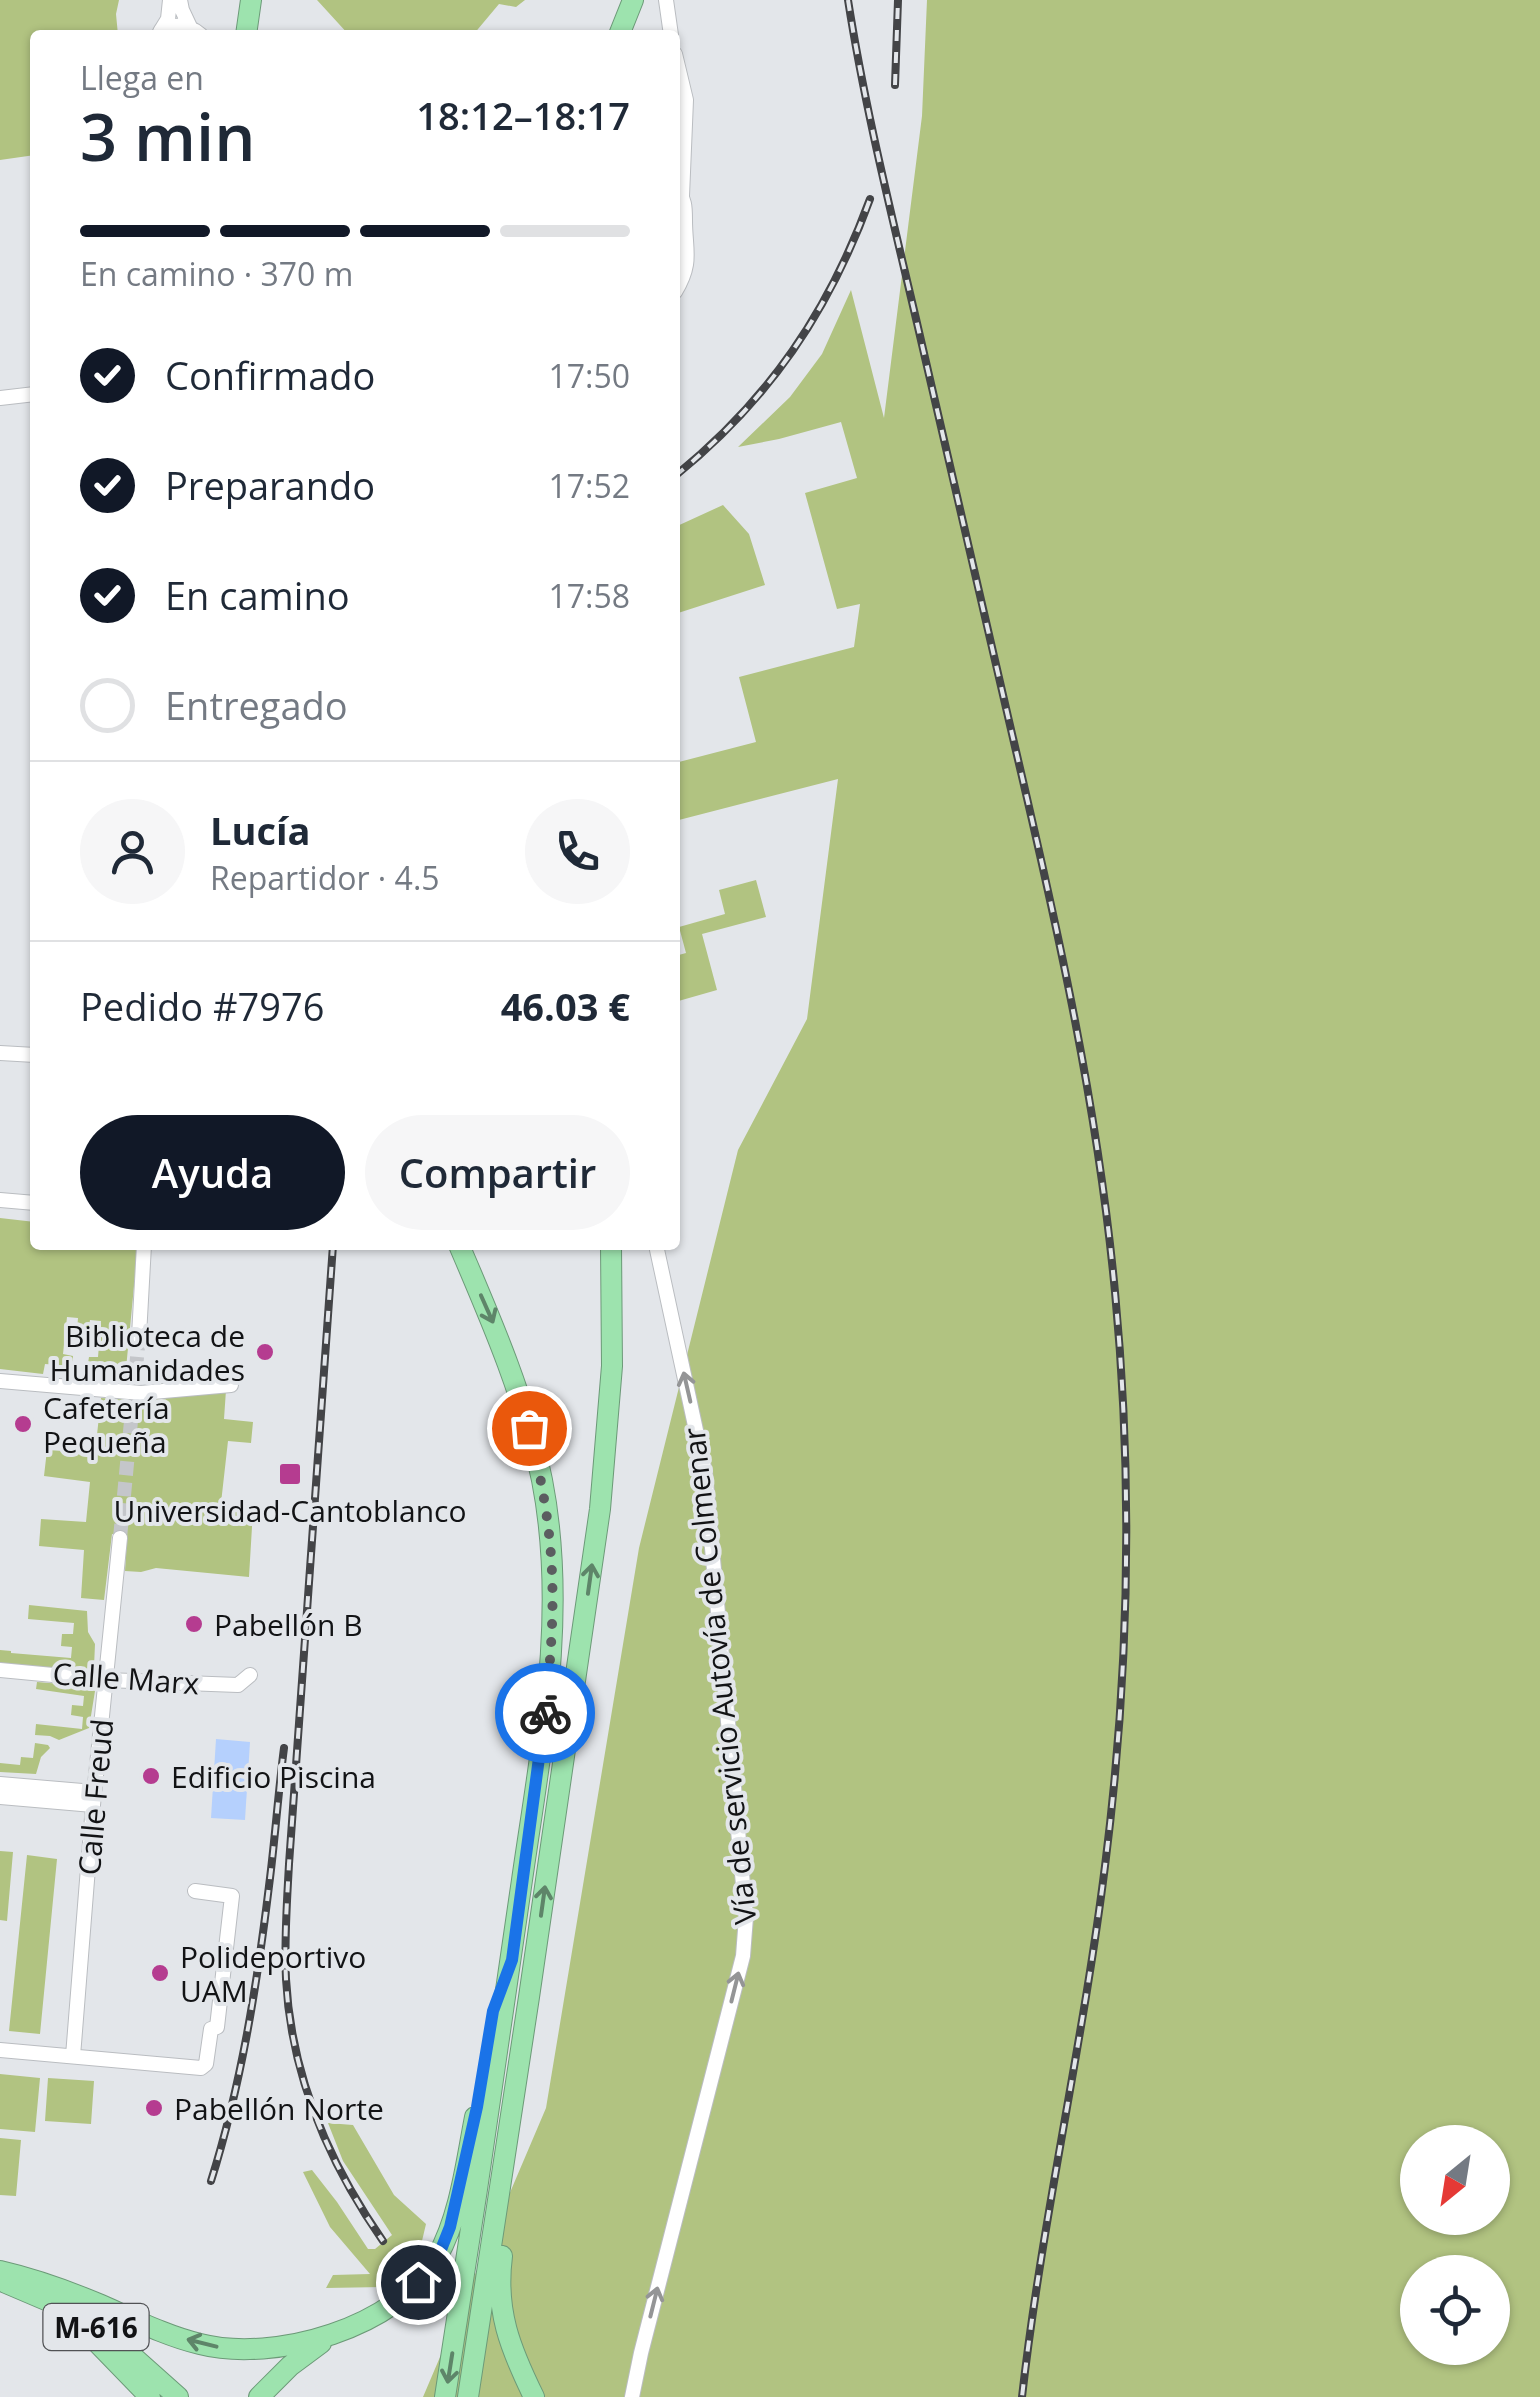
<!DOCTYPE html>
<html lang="es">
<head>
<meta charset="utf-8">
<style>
  body { margin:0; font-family:"Open Sans",sans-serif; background:#f6f6f7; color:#1f2937; height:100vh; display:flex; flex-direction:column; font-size:38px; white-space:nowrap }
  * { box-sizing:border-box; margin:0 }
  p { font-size:32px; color:#747a83 }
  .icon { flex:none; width:55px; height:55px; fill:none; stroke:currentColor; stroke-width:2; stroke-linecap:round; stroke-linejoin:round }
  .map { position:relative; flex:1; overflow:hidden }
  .details { position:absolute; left:30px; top:30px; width:650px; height:1220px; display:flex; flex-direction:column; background:#fff; border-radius:10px; box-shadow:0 2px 8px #0004 }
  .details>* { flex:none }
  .needle { width:65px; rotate:210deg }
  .controls { position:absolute; left:1400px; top:2125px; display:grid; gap:20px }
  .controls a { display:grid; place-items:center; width:110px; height:110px; border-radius:50%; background:#fff; box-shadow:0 2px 8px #0004; font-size:50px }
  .pin { position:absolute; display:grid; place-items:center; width:85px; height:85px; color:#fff; margin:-42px; border:5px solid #fff; border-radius:50%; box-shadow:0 2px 10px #0007 }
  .courier { position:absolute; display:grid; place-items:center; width:100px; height:100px; margin:-50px; border:8px solid #1a73e8; border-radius:50%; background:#fff; color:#222; box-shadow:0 2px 12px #0007 }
  .head em { font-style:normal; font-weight:600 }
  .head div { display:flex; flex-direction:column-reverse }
  .head { display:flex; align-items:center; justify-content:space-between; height:170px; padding:0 50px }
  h1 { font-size:65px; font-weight:600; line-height:75px }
  .bar { display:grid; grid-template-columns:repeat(4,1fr); gap:15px 10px; align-content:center; height:120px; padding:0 50px }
  .bar i { height:12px; border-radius:8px; background:#e0e1e3 }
  .bar .current { background:#111827 }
  .bar p { grid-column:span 4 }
  .line { display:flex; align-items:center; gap:25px; padding:0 50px; border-top:2px solid #e0e1e3 }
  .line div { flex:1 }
  .round { display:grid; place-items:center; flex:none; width:105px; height:105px; border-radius:52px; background:#f6f6f7 }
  ol { padding:0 50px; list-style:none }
  li { display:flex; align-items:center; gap:30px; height:110px }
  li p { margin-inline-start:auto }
  li .icon { padding:10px; border-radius:50%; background:#111827; color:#fff; stroke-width:4 }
  li:last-child { color:#747a83 }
  li i { width:55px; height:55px; border:5px solid #e0e1e3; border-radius:50% }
  .primary-button { display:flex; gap:20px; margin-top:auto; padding:20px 50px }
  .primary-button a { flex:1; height:115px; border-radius:60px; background:#111827; color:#fff; font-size:40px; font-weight:600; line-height:115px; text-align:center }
  .primary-button a+a { background:#f6f6f7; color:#1f2937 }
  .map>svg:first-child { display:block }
  .green { fill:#b1c381; fill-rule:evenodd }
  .water { fill:#b5d0fd }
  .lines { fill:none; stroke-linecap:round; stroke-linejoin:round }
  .minor-tunnel { stroke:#c4c6ca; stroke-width:14; stroke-dasharray:14 7; stroke-linecap:butt }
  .minor-casing { stroke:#babdc1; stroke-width:16 }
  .highway-casing { stroke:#6c9a78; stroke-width:22 }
  .minor { stroke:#fff; stroke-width:14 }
  .highway { stroke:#9de3ae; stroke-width:20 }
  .rail-casing { stroke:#434447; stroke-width:8 }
  .rail { stroke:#e3e6ea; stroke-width:4; stroke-dasharray:11; stroke-linecap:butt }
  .oneway { stroke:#5e8569 }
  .oneway2 { stroke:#949596 }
  .done { stroke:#5b5d60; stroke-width:10; stroke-dasharray:0 18 }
  .route { stroke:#1a73e8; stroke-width:12 }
  .poi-dot { fill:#b53c90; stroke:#e3e6ea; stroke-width:4 }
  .labels { text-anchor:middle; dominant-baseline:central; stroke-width:8; stroke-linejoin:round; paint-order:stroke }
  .shield { fill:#e3e6ea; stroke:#515255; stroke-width:2.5 }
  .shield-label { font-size:28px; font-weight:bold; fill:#121315 }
  .poi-label { font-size:30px; fill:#121315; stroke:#e3e6ea; text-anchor:start }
  .street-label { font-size:30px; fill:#121315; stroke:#e3e6ea }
</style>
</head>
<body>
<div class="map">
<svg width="1540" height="2397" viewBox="0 0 1540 2397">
  <rect width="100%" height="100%" fill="#e3e6ea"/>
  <!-- green -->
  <path class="green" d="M0 0H119L116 14 118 35H35V155L0 160Z
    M317 0H525L516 7 499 4 473 35H349Z
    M927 0H1540V2397H423L546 2108 639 1548 738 1150 807 1019 838 779 675 821V763L756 742 739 677 854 647 860 604 837 609 805 493 857 478 841 422 779 439 738 447 790 397 822 354 851 290 884 418 922 116ZM1418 2142H1492V2218H1418ZM1418 2272H1492V2348H1418Z
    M723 505 749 534 765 585 675 614V527Z
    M756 880 766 917 702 934 717 990 675 1002V956L686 953 679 927 725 914 719 890Z
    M0 1218 35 1222V1245H138L125 1379 86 1376 89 1357H98L101 1321 90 1320 88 1331 77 1330 78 1318 67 1317 63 1354 73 1356 72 1366 45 1364 43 1374 0 1369Z
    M151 1382 226 1390 224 1419 253 1422 251 1443 228 1441 221 1503 253 1510 249 1577 156 1568 141 1572 125 1571 127 1537 112 1534 104 1600 81 1598 84 1550 39 1546 41 1519 86 1522 90 1482 44 1476 47 1450 95 1453 101 1398 148 1401Z
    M29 1605 87 1611 88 1632 95 1644 94 1667 89 1672 0 1663V1650L11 1651V1653L71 1658 72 1647 61 1646 62 1634H73L74 1623 28 1619Z
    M37 1682 86 1686 95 1691 89 1728 59 1740 50 1736 35 1735 36 1724 82 1729 83 1717 71 1715 72 1705 83 1706 84 1696 36 1689Z
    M35 1743 48 1745 50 1748 41 1757 36 1774 0 1772V1763L20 1765 21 1757 33 1758Z
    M0 1851 13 1852 7 1921 0 1920Z
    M27 1855 57 1859 40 2034 9 2031Z
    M0 2074 40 2078 35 2132 0 2129Z
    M48 2078 94 2081 91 2124 45 2121Z
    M328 2123 353 2125 394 2195 426 2224 417 2262 383 2287 326 2288 333 2275 370 2274 330 2227 303 2172 312 2170 337 2202 368 2249H375L392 2235 343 2161Z
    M0 2138 21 2140 16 2196 0 2195Z"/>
  <!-- water -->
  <path class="water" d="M216 1739 250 1742 245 1820 211 1818Z"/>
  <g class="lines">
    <!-- minor-tunnel -->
    <path class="minor-tunnel" d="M120 1538 139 1336"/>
    <defs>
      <path id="minor" d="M180 0 182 10 190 27
        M666 0 671 35
        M161 30C176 23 188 24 201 35
        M160 32 168 19 170 0
        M675 54 686 100 682 196
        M675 292C693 262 685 251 685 220 685 207 685 199 676 189
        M0 398 35 394
        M0 1053 35 1055
        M0 1200 35 1203
        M139 1336 144 1245
        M0 1381 141 1393 231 1385
        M0 1670 106 1680 238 1685 250 1675
        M0 1784 94 1792
        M0 1797 93 1805
        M0 2050 201 2068 206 2064 211 2029 217 2027 232 1896 195 1891
        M73 2056 93 1805 120 1538
        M632 2397 641 2353 743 1956 746 1917 705 1472 656 1245"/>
      <path id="highway" d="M246 35 251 0
        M619 35 633 0
        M502 2256C495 2311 510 2348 534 2397
        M0 2271C35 2279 68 2291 101 2305 133 2319 166 2336 200 2344 274 2363 399 2328 437 2257 460 2216 466 2163 475 2117
        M6 2283 60 2306 104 2331 178 2397
        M89 2334 150 2397
        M259 2397 290 2366 321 2343
        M445 2397C472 2225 498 2052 522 1880 541 1748 568 1613 542 1480 525 1398 492 1322 459 1245
        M468 2397 529 1997 600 1509 612 1366 611 1245"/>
    </defs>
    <!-- minor casing -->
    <use href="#minor" class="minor-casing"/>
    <!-- highway casing -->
    <use href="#highway" class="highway-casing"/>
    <!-- minor -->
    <use href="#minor" class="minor"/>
    <!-- highway -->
    <use href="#highway" class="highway"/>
    <defs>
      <path id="rail" d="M848 0C865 109 892 216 917 323 950 466 983 609 1016 751 1058 930 1098 1109 1115 1292 1133 1482 1129 1676 1105 1866 1083 2044 1042 2219 1022 2397
        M895 85 898 0
        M675 476C769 400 829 311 870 199
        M333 1245 289 1864C287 1902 284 1941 286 1979 291 2076 328 2162 383 2241
        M211 2181C241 2086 257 1985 269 1886 275 1840 278 1794 284 1748"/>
    </defs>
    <!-- rail casing -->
    <use href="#rail" class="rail-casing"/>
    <!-- rail -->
    <use href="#rail" class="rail"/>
  </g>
  <!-- one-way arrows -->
  <defs><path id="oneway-shaft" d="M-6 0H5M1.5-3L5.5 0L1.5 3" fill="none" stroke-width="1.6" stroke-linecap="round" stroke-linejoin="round" transform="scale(2.5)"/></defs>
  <g class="oneway">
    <use href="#oneway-shaft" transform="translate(487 1309) rotate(66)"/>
    <use href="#oneway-shaft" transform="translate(590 1579) rotate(-82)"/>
    <use href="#oneway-shaft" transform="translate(543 1901) rotate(-82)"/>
    <use href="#oneway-shaft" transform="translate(202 2343) rotate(-166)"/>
    <use href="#oneway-shaft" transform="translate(450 2368) rotate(99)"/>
  </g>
  <g class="oneway2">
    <use href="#oneway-shaft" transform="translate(687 1387) rotate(-103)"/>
    <use href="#oneway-shaft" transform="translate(735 1987) rotate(-76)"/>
    <use href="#oneway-shaft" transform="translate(654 2302) rotate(-76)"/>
  </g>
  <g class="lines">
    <!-- done -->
    <path class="done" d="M529 1428C541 1476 550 1524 552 1573 554 1620 550 1666 545 1713"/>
    <!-- route -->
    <path class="route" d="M418 2282 438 2257 450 2227 477 2107 493 2011 512 1960 545 1713"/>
  </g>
  <!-- markers -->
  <g class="poi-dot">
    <circle cx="265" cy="1352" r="10"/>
    <circle cx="23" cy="1424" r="10"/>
    <rect x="278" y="1462" width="24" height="24" rx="5"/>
    <circle cx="194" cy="1624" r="10"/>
    <circle cx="151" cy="1776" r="10"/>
    <circle cx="160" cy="1973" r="10"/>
    <circle cx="154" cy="2108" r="10"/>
  </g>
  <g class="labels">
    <!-- shield labels -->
    <rect class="shield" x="43.5" y="2304" width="105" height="46" rx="8"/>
    <g class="shield-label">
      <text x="96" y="2327">M-616</text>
    </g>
    <!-- poi labels -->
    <g class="poi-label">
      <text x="245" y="1335" text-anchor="end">Biblioteca de<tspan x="245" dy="34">Humanidades</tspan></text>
      <text x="43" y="1407">Cafetería<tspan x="43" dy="34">Pequeña</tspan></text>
      <text x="290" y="1510" text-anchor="middle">Universidad-Cantoblanco</text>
      <text x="214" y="1624">Pabellón B</text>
      <text x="171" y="1776">Edificio Piscina</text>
      <text x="180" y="1956">Polideportivo<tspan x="180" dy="34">UAM</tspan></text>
      <text x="174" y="2108">Pabellón Norte</text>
    </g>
    <!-- street labels -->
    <g class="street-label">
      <text transform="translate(719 1676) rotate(-96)">Vía de servicio Autovía de Colmenar</text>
      <text transform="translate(126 1678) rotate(4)">Calle Marx</text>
      <text transform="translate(95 1797) rotate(-85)">Calle Freud</text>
    </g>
  </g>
</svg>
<div class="controls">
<a><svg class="needle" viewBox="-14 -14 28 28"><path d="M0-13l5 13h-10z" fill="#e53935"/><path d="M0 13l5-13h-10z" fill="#747a83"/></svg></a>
<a><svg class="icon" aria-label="locate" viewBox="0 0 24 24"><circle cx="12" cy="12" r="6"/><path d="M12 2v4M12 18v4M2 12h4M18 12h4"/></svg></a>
</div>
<div class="pin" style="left:529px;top:1428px;background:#ea580c"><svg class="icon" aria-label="bag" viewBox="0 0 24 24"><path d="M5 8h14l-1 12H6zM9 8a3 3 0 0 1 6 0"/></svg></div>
<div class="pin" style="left:418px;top:2282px;background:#1f2937"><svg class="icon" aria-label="home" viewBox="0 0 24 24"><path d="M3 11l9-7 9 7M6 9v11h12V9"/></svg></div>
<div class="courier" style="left:545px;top:1713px"><svg class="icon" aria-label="bike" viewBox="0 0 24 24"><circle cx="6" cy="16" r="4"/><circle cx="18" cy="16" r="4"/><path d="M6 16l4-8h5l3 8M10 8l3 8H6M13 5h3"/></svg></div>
<section class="details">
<div class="head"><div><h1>3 min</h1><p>Llega en</p></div><em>18:12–18:17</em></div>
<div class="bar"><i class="current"></i><i class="current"></i><i class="current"></i><i></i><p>En camino · 370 m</p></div>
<ol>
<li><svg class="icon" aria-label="check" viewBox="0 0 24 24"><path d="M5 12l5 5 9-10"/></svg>Confirmado<p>17:50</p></li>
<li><svg class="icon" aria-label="check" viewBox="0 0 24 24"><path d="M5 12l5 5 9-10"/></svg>Preparando<p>17:52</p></li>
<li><svg class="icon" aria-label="check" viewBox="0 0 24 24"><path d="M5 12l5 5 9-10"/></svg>En camino<p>17:58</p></li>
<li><i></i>Entregado</li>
</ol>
<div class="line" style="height:180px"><a class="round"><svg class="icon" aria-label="person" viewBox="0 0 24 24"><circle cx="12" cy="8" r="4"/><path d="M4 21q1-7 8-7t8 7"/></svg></a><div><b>Lucía</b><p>Repartidor · 4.5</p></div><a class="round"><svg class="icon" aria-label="phone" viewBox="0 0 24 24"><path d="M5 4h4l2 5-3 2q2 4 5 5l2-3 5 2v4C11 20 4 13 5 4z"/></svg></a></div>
<div class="line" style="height:130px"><div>Pedido #7976</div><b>46.03 €</b></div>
<div class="primary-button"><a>Ayuda</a><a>Compartir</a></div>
</section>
</div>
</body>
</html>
